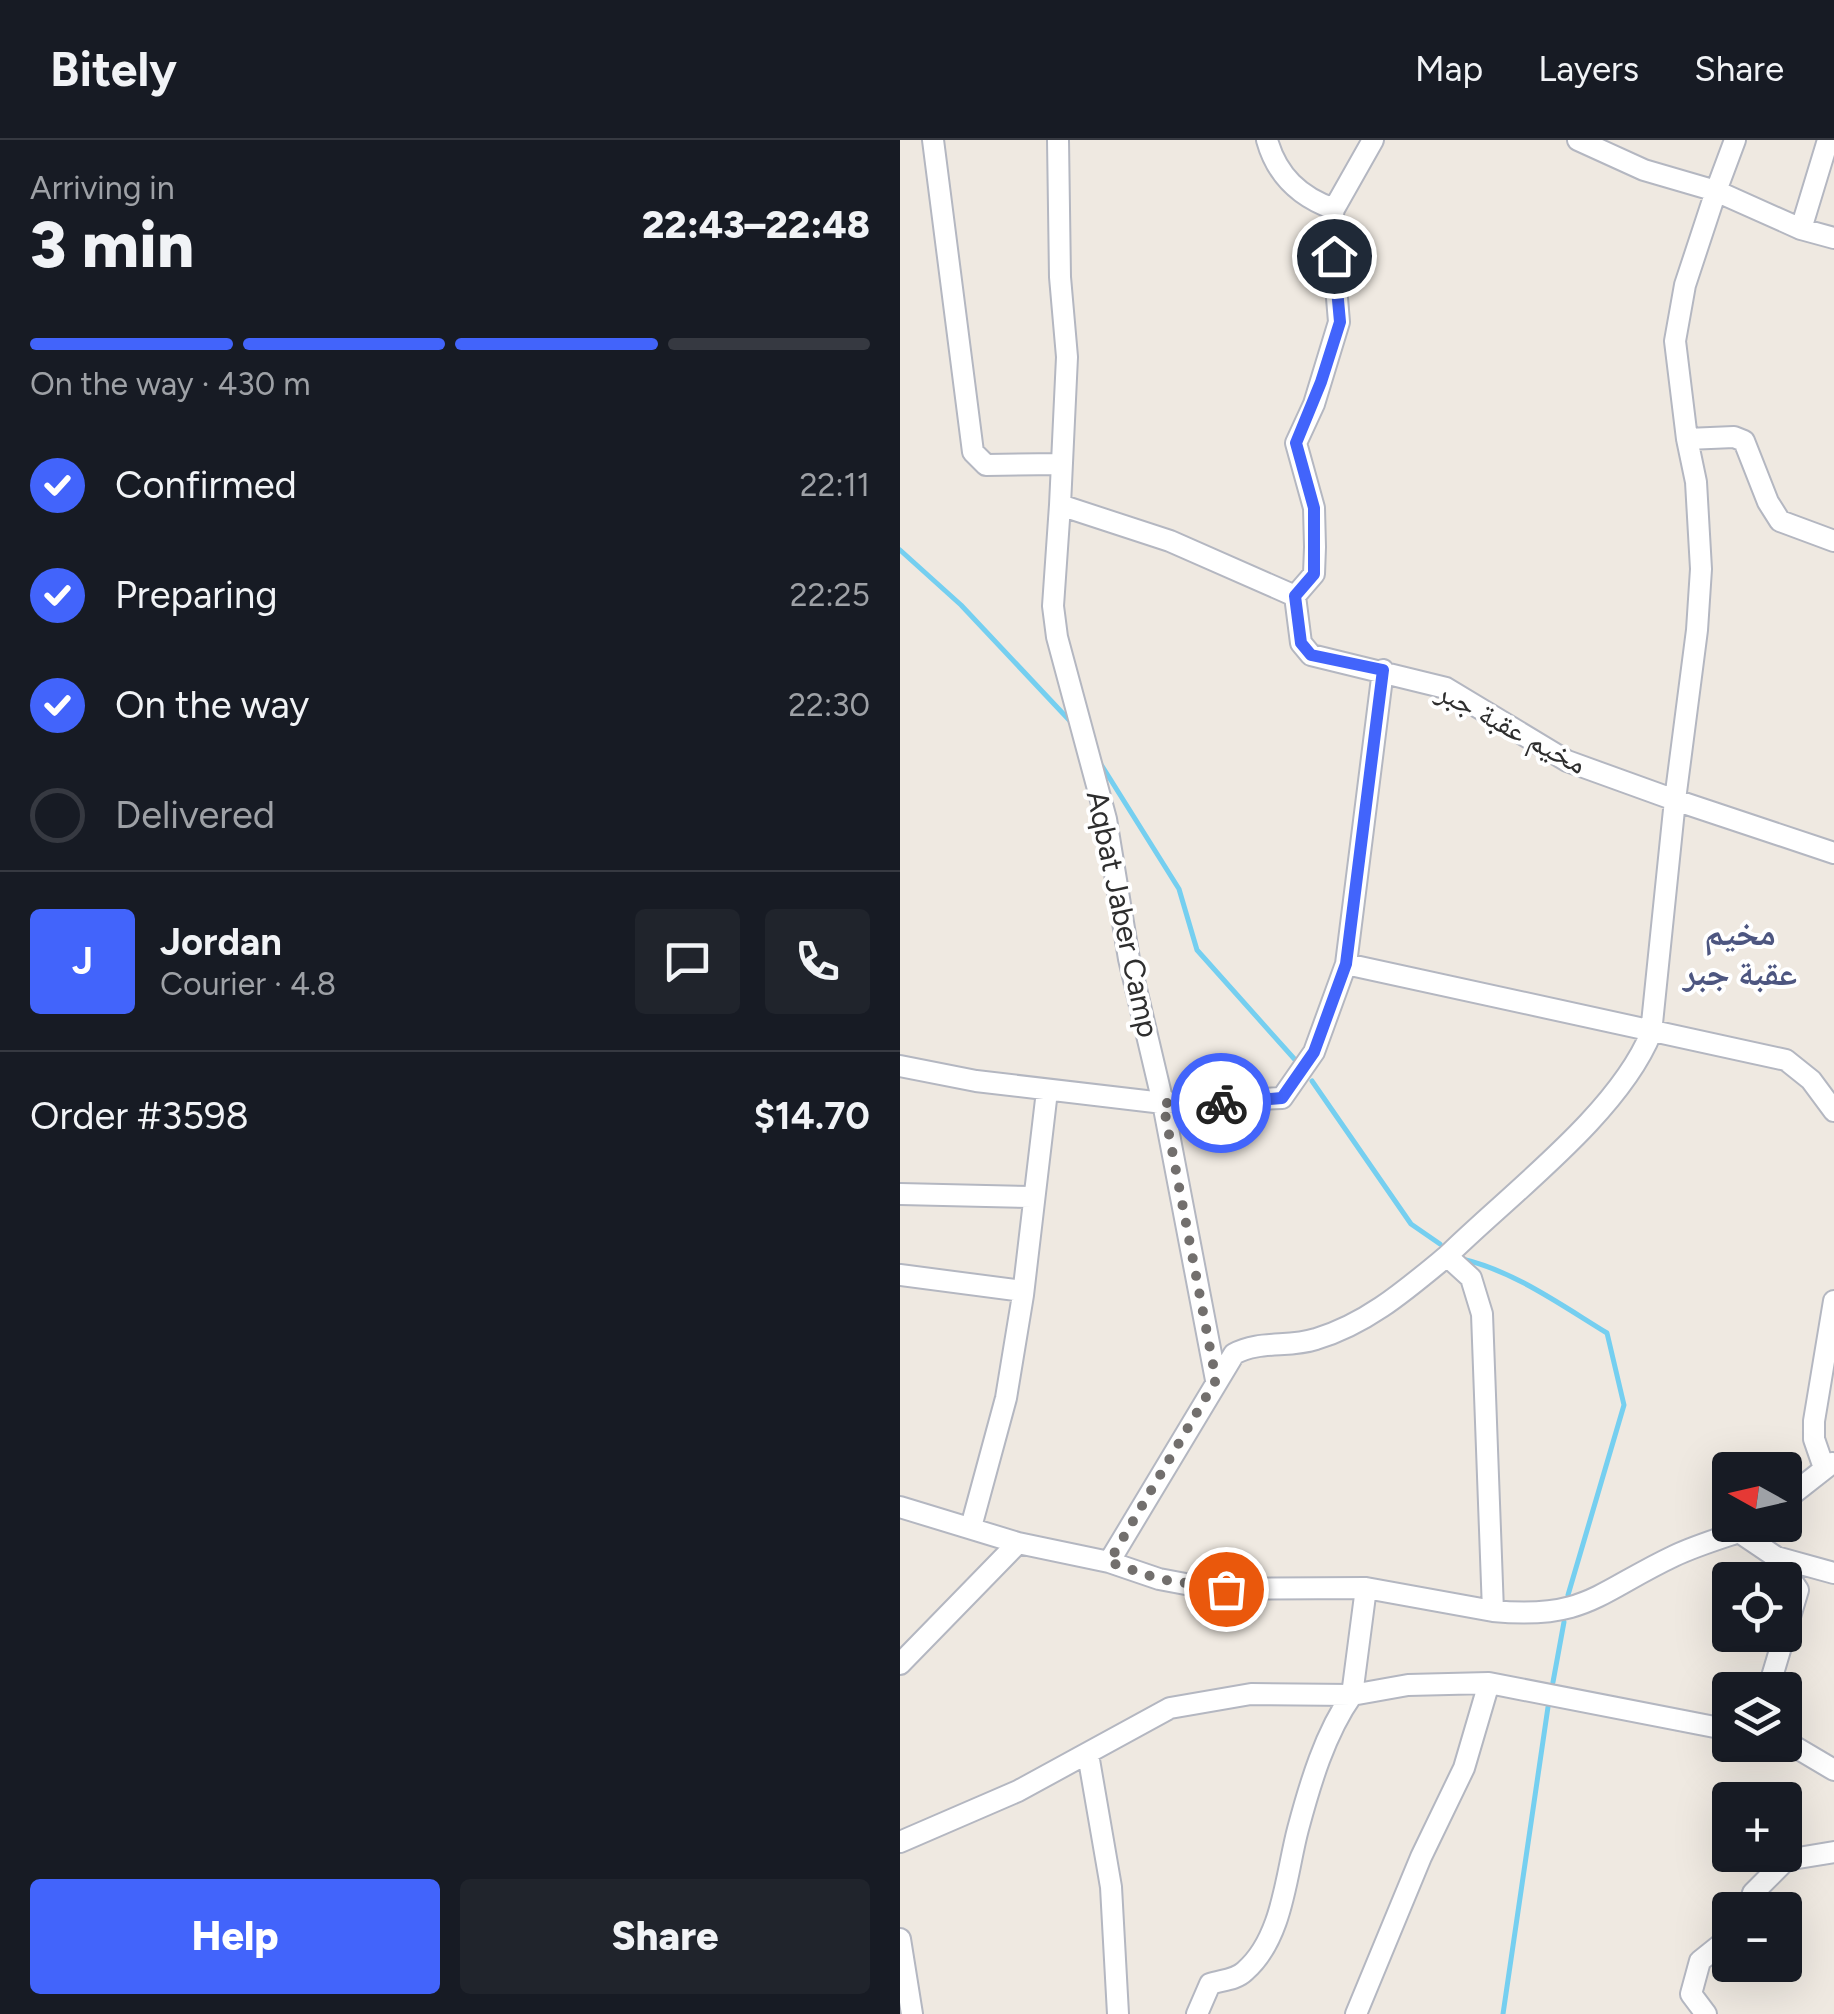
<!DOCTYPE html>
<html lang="en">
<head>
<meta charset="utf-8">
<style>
  body { margin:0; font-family:Figtree,"Noto Naskh Arabic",sans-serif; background:#20242c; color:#f1f3f6; height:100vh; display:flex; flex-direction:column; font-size:38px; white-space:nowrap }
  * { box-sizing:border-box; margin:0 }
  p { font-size:32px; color:#9ea1a6 }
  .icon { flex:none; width:55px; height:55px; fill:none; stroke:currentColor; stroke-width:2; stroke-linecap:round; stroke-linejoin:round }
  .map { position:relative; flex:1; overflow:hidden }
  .side { display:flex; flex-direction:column; background:#171b24; width:900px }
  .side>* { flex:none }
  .needle { width:65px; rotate:278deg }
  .buttons { position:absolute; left:812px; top:1312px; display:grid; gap:20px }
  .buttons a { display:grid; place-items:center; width:90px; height:90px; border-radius:10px; background:#171b24; box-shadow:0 10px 40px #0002; font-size:50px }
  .pin { position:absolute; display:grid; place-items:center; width:85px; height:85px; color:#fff; margin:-42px; border:5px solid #fff; border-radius:50%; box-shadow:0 2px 10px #0007 }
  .courier { position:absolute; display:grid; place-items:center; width:100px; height:100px; margin:-50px; border:8px solid #4264fb; border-radius:50%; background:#fff; color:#222; box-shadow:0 2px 12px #0007 }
  .head em { font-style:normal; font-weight:800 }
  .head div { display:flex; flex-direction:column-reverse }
  .head { display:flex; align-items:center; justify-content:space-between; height:170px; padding:0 30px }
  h1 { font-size:65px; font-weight:800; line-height:75px }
  .bar { display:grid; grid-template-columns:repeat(4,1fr); gap:15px 10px; align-content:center; height:120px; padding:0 30px }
  .bar i { height:12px; border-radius:8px; background:#363941 }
  .bar .active { background:#4264fb }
  .bar p { grid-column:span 4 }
  .line { display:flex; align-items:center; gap:25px; padding:0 30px; border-top:2px solid #363941 }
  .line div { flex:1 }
  .round { display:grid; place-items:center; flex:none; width:105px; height:105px; border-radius:10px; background:#20242c }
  ol { padding:0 30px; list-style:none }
  li { display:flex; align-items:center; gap:30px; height:110px }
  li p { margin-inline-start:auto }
  li .icon { padding:10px; border-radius:50%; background:#4264fb; color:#fff; stroke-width:4 }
  li:last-child { color:#9ea1a6 }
  li i { width:55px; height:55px; border:5px solid #363941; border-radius:50% }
  .primary-button { display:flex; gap:20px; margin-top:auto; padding:20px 30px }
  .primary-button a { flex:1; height:115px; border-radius:10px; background:#4264fb; color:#fff; font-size:40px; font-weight:800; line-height:115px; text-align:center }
  .primary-button a+a { background:#20242c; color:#f1f3f6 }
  header { display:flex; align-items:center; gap:60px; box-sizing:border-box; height:140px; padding:0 50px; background:#171b24; border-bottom:2px solid #363941 }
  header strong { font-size:48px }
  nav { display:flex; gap:55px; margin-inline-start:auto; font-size:35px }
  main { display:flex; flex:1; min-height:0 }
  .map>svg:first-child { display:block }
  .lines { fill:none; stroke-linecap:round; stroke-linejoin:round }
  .stream { stroke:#75cff0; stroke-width:5 }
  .minor-casing { stroke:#b4b7c1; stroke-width:24 }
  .minor { stroke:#fff; stroke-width:20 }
  .done { stroke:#726f6d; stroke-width:10; stroke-dasharray:0 18 }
  .route { stroke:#4264fb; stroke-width:12 }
  .labels { text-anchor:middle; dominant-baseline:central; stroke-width:8; stroke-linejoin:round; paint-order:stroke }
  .street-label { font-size:30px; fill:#2e2e2e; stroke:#fff }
  .quarter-label { font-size:35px; font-weight:bold; fill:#4d5680; stroke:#fff }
</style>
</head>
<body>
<header>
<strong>Bitely</strong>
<nav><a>Map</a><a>Layers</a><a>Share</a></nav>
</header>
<main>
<section class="side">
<div class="head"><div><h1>3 min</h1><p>Arriving in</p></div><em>22:43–22:48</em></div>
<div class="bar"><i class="active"></i><i class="active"></i><i class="active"></i><i></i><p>On the way · 430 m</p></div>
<ol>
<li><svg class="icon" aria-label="check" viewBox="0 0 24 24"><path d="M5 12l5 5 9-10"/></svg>Confirmed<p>22:11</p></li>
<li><svg class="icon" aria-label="check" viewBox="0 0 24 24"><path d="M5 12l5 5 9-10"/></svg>Preparing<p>22:25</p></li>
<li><svg class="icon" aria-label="check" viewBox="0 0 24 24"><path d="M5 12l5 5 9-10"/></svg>On the way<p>22:30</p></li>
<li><i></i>Delivered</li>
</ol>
<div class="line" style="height:180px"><b class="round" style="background:#4264fb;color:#fff">J</b><div><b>Jordan</b><p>Courier · 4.8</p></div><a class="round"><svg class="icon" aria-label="chat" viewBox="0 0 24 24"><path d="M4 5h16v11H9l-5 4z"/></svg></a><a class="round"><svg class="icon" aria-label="phone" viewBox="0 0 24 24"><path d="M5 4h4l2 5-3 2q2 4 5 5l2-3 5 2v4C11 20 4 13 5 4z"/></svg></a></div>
<div class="line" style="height:130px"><div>Order #3598</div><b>$14.70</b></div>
<div class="primary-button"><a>Help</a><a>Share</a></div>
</section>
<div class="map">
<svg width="934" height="1874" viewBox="0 0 934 1874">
  <rect width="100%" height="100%" fill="#efe9e1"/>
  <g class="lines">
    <!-- stream -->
    <path class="stream" d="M0 410 61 465 171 582
      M202 626 279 749 297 810 398 923
      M412 941 511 1084 540 1104
      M562 1119C614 1131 661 1165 707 1193L724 1265 668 1455
      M653 1542 664 1482
      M603 1874 648 1567"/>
    <defs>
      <path id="minor" d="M33 0 73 312 86 325 161 324
        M158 0 160 137 167 217 160 365 270 401 395 456
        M367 0C377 36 400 57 434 69
        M473 0 434 69 431 85 439 182 414 264 396 303 414 368 415 407 414 434 395 456 401 503 411 515 546 548 667 621 775 660 797 490 801 429 796 342 787 299 775 201 785 145 816 51 744 30 678 0
        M835 0 816 51 901 89 934 98
        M901 89 928 0
        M787 299 834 297 844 301 868 362 880 381 934 401
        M160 365 153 466 157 497 206 679 229 819 263 963 382 958 414 912 446 824 886 920 911 940 934 971
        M446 824 483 530
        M0 926 76 941 263 963 316 1240
        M0 1054 132 1057
        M0 1135 123 1151
        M924 1328 914 1299V1281L934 1161
        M885 1360 932 1323
        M0 1367 118 1403
        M849 1386 839 1392 876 1417 898 1450 868 1550
        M71 1387 106 1258 123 1155 147 951
        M839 1392C818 1399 795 1406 774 1416 698 1452 685 1480 593 1471L582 1174 571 1138 547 1116C611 1053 718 974 751 893L775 660 934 713
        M876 1417 934 1433
        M466 1448 312 1449 259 1439 209 1422 334 1214C359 1200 389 1208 416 1199 467 1184 507 1149 547 1116
        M593 1471 466 1448 452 1555 508 1545 589 1543 830 1590
        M0 1524 118 1403 209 1422
        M885 1601 934 1630
        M188 1614 211 1747 218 1874
        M0 1702 118 1651 270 1568 351 1554 452 1555
        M848 1770 853 1753 886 1720 934 1712
        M0 1799 12 1874
        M297 1874 310 1844C322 1840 336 1840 345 1831 383 1798 386 1734 398 1689 410 1644 425 1593 452 1555
        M456 1874 521 1717 564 1628 589 1543
        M806 1874 791 1854 800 1821 830 1797"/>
    </defs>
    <!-- minor casing -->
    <use href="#minor" class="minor-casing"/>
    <!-- minor -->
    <use href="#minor" class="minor"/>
  </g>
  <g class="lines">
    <!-- done -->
    <path class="done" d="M321 963H263L316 1240 209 1422 259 1439 326 1449"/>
    <!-- route -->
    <path class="route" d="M321 963 382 958 414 912 446 824 483 530 411 515 401 503 395 456 414 434V368L396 303 421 242 440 182 434 116"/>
  </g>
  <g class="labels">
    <!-- street labels -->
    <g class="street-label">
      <text transform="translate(612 587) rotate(28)">مخيم عقبة جبر</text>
      <text transform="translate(223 774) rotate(78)">Aqbat Jaber Camp</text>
    </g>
    <!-- quarter labels -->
    <g class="quarter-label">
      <text x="840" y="793">مخيم<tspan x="840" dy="40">عقبة جبر</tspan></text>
    </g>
  </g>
</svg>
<div class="buttons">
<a><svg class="needle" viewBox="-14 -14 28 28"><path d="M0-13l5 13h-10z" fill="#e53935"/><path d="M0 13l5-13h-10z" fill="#9ea1a6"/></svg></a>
<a><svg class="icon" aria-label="locate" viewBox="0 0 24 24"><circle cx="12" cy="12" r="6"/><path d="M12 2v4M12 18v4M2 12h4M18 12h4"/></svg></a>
<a><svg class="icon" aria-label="layers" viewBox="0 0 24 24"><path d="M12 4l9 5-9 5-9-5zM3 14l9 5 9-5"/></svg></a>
<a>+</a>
<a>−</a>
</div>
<div class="pin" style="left:326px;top:1449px;background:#ea580c"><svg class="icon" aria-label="bag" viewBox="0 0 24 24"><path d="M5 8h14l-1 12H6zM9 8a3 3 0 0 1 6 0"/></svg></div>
<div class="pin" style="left:434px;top:116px;background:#1f2937"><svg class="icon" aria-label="home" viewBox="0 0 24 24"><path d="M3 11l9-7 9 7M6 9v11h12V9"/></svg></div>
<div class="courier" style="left:321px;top:963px"><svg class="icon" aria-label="bike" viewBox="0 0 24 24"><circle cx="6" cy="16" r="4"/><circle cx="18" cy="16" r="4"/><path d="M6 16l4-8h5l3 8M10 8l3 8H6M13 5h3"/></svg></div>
</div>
</main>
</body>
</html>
